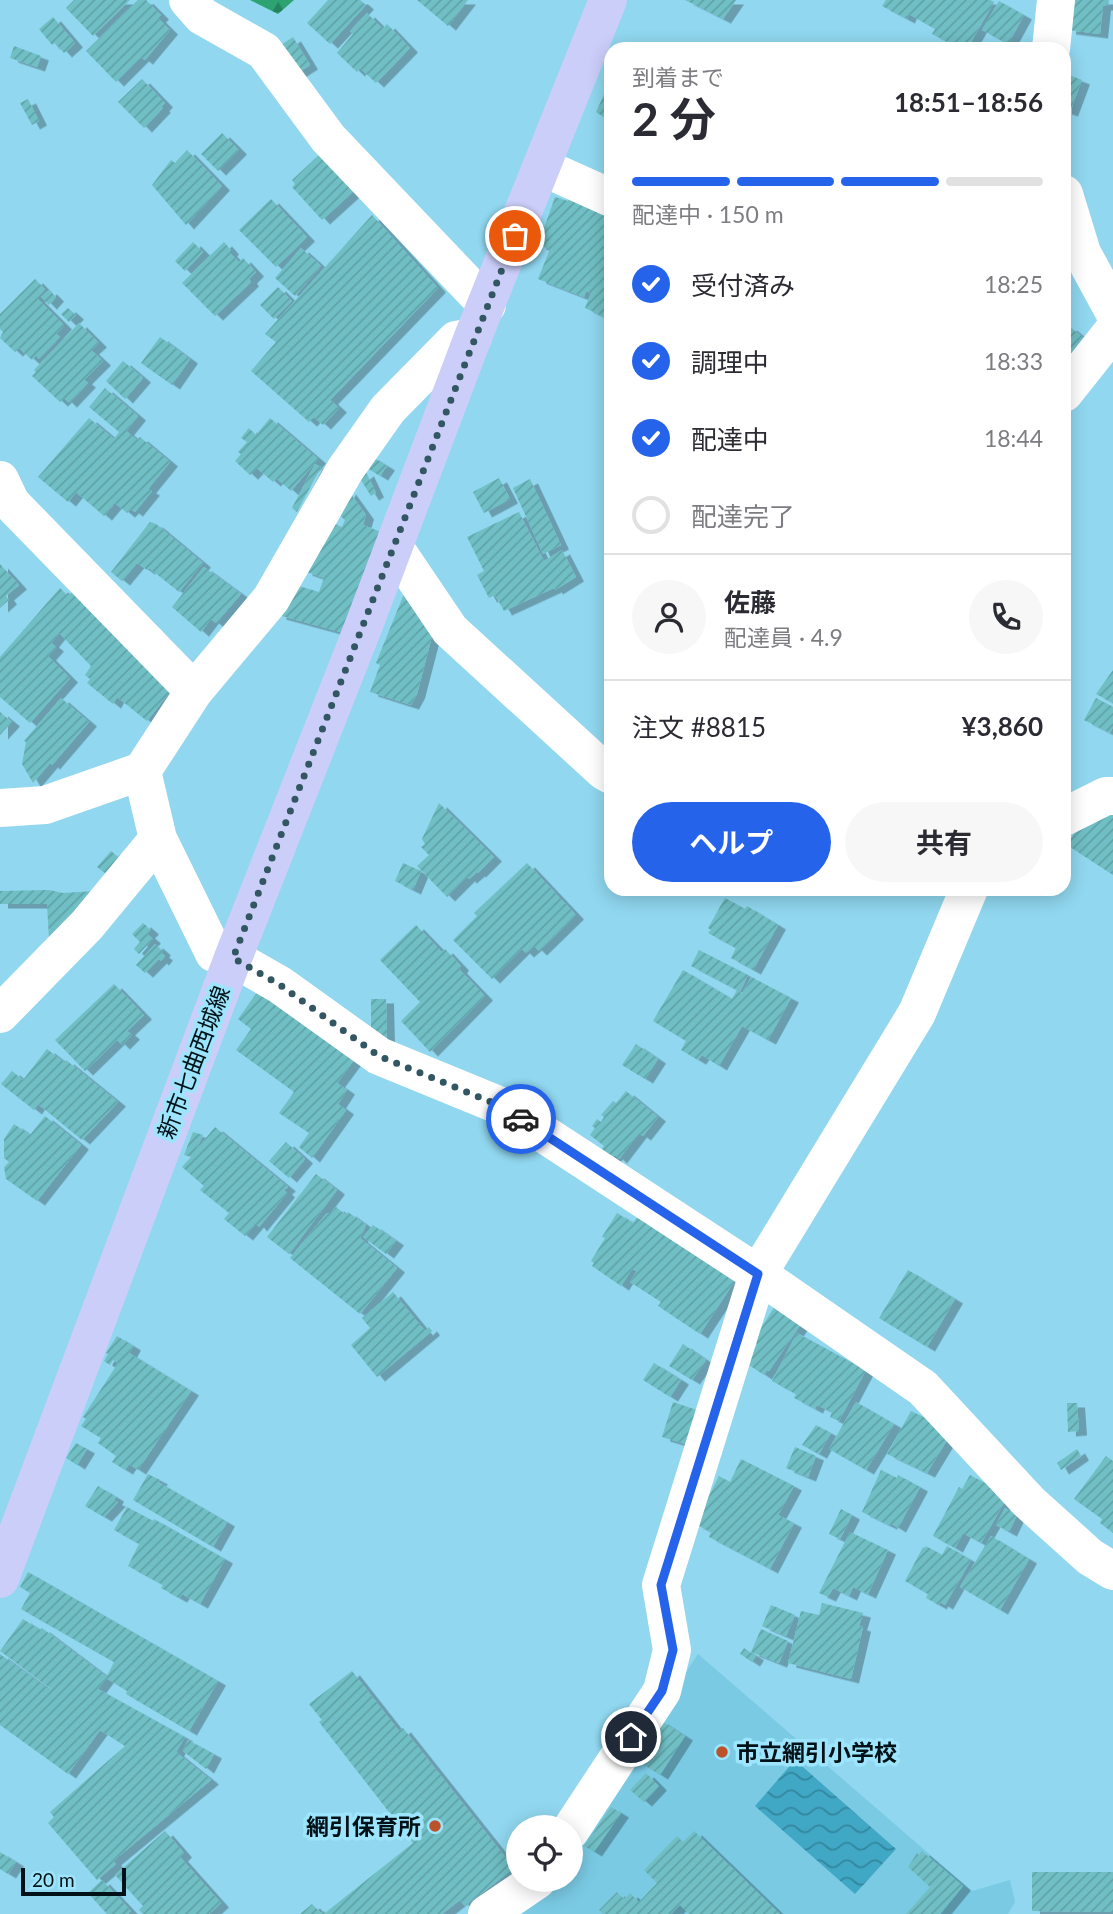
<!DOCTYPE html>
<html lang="ja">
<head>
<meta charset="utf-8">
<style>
  body { margin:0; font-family:Lato,"Noto Sans JP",sans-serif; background:#f7f7f7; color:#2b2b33; height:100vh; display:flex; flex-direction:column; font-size:26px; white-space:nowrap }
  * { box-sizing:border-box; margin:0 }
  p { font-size:23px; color:#7c7c81 }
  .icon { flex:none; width:38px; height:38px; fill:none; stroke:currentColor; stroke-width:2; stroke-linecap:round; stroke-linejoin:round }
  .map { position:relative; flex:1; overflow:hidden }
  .panel { position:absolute; left:604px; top:42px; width:467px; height:854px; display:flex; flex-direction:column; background:#fff; border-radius:21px; box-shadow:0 4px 18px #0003 }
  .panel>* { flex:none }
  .buttons { position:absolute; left:506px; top:1815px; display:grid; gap:14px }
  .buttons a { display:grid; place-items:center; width:77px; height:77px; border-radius:50%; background:#fff; box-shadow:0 4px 18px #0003; font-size:35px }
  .scale { position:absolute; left:21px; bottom:18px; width:105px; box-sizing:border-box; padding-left:7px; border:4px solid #001218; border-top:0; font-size:19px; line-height:24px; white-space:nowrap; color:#001218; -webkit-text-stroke:5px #9de5fc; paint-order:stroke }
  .pin { position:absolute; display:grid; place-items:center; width:60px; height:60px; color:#fff; margin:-30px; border:4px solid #fff; border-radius:50%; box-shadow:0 2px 7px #0007 }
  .courier { position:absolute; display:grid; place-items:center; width:70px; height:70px; margin:-35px; border:5px solid #2563eb; border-radius:50%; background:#fff; color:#222; box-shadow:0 2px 9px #0007 }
  .head em { font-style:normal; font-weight:700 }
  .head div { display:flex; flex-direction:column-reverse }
  .head { display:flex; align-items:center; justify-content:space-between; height:119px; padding:0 28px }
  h1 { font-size:46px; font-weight:700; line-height:52px }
  .bar { display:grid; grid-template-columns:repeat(4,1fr); gap:10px 7px; align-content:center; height:84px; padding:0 28px }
  .bar i { height:9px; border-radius:5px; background:#e1e1e2 }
  .bar .selected { background:#2563eb }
  .bar p { grid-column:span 4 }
  .line { display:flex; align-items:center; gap:18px; padding:0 28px; border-top:2px solid #e1e1e2 }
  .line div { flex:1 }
  .round { display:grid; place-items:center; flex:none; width:74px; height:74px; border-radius:37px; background:#f7f7f7 }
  ol { padding:0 28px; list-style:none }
  li { display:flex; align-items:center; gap:21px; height:77px }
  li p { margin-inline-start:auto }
  li .icon { padding:7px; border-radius:50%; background:#2563eb; color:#fff; stroke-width:4 }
  li:last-child { color:#7c7c81 }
  li i { width:38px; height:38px; border:4px solid #e1e1e2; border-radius:50% }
  .cta { display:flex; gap:14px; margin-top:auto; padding:14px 28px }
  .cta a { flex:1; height:80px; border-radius:42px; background:#2563eb; color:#fff; font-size:28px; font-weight:700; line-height:80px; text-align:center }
  .cta a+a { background:#f7f7f7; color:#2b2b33 }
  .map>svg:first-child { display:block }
  .built { fill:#7acae4 }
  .forest { fill:url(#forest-firs) }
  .water { fill:url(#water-waves) }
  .building { fill:url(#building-hatch); filter:url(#shadow) }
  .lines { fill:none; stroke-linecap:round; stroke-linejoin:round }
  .minor { stroke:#fff; stroke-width:38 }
  .major { stroke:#cbcef9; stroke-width:38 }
  .done { stroke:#325763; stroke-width:7; stroke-dasharray:0 12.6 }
  .route { stroke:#2563eb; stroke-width:9 }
  .poi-dot { fill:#ba532b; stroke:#9de5fc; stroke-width:2.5 }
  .labels { text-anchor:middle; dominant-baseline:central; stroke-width:7; stroke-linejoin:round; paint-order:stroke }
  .street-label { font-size:23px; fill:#001218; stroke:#9de5fc }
  .poi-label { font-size:23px; font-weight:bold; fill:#001218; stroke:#9de5fc; text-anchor:start }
</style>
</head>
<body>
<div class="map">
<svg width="1113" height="1914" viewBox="0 0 1113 1914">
  <defs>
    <pattern id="forest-firs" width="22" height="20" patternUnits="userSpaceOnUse" patternTransform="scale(1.75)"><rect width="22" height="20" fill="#2ca371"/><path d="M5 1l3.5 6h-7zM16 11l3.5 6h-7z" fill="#23835c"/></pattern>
    <pattern id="water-waves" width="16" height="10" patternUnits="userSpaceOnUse" patternTransform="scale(1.75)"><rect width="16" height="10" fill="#40a7c5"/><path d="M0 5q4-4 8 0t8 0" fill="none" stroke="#33879f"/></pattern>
    <pattern id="building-hatch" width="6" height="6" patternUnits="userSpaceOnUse" patternTransform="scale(1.75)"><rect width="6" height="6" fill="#70bfc4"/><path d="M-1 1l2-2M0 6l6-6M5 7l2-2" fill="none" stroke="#5fa3a8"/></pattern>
    <filter id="shadow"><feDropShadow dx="8" dy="4.5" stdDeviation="0" flood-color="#0004"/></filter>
  </defs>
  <rect width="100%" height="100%" fill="#90d7ef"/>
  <!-- built -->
  <path class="built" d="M698 1654 972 1891 1010 1880 1015 1902 1008 1914H516L551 1880H570L571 1849Z"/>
  <!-- forest -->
  <path class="forest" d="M250 0H294L278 14Z"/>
  <!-- water -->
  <path class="water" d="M795 1760 896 1849 855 1894 755 1806Z"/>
  <!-- building -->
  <path class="building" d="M74 0H130L93 36 66 8Z
    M138 0H146L161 15 158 18 170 30 145 60 141 57 116 82 86 51Z
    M328 0H360L366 5 330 44 307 23Z
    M417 0H468L448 26Z
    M685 0H736L723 19Z
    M886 0H990L994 2 967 49H961L932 34 935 29 909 14 907 19 882 6Z
    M1071 0H1109L1108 6H1103L1100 34 1068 30Z
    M999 1 1024 15 1008 44 982 30Z
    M367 13 383 29 387 24 410 48 376 83 360 68 357 72 337 53 353 34 350 31Z
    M53 17 75 43 64 53 55 43 52 45 39 29Z
    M293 37 310 65 296 74 278 47Z
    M14 46 41 56 37 67 10 58Z
    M1064 73 1082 80 1070 112 1064 110V101L1068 88 1064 87Z
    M142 79 165 103 161 107 163 108 144 128 118 102Z
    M611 79V122L596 112Z
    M28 99 39 121 32 125 20 103Z
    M222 133 239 150 218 171 201 154Z
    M187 150 222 186 186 225 152 185 171 160 175 163Z
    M320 154 354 191 322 220 292 187 295 184 292 180Z
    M570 196 611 212V240L604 258 611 262V320L585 308 591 293 586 291 584 297 538 279 550 249 538 245 555 197 568 201Z
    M271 199 307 237 276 267 239 230Z
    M372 215 438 288 330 400 339 408 323 425 314 417 309 422 251 371 276 342 265 334Z
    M193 242 203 252 185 271 175 261Z
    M224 242 231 250 229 252 239 262 243 258 256 272 249 279 251 282 215 316 182 283Z
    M301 248 321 266 295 296 275 278Z
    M35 279 45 289 37 298 64 325 56 334 60 337 39 359 36 355 32 360 19 348 15 352 0 338 3 332 0 329V314Z
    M278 287 292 301 274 319 260 305Z
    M49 290 56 297 49 305 41 297Z
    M68 308 76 315 69 322 61 314Z
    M79 323 99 343 91 350 103 361 84 380 88 383 69 403 64 398 60 402 32 376 36 372 34 370Z
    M1069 326 1087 341 1064 370V333Z
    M160 337 190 359 172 385 141 363Z
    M123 361 143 378 125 399 106 381Z
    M105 388 138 416 126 431 137 440 140 437 170 462 148 489 152 491 135 512 131 509 127 513 115 503 104 516 76 492 68 502 38 477 89 418 114 439 119 432 89 407Z
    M270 418 318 459 291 491 276 478 273 482 257 468 250 475 235 461 241 454 238 452 247 442 241 438 249 428 256 435Z
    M371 456 387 466 380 476 364 466Z
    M315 464 321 467 297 512 292 508Z
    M366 472 376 493 371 496 359 477Z
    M499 478 510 499 484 513 473 492Z
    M530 479 561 545 543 554 513 488Z
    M348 490 366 515 363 525 381 532 344 633 278 615 292 584 319 592 324 578 304 571 330 522 342 527 345 520 336 512Z
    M519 512 544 561 562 550 576 577 555 590 554 588 504 611 495 595 489 598 477 575 484 571 467 537Z
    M150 522 156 524 203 563 179 592 149 568 147 570 137 563 122 581 111 572Z
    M0 564 19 585 6 596 9 600 0 608Z
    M204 567 241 594 216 623 211 619 201 632 172 607Z
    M60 588 68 596 73 591 118 633 114 638 175 685 147 721 117 697 113 704 87 683 90 679 85 675 91 666 59 633 51 643 56 647 48 656 70 678 30 723 0 697V657Z
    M406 589 432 621 429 635 432 636 417 694 411 705 370 692 380 665 376 663Z
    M1113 670V703L1096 694Z
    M61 698 89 722 52 765 50 763 33 783 22 764 26 742 24 741Z
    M1096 698 1113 707V727L1110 733 1084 720Z
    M0 712 12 722 0 735Z
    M439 803 494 857 478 873 477 872 469 879 467 877 447 897 417 866 429 855 421 847 425 844 422 839Z
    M1113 812V875L1067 845 1083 818Z
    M111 851 118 857 106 874 97 867Z
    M403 863 421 871 413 890 395 881Z
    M527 863 576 915 539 951 534 946 526 953 522 949 492 979 453 940 477 916 474 913Z
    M49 890 63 893 95 891 49 939 47 904H0V891Z
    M725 898 745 909 747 906 778 925 753 970 731 958 736 948 708 933 711 930 708 928Z
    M143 923 151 930 147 934 153 939 139 954 134 949 140 942 132 934Z
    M416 925 442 952 445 949 461 966 459 969 485 996 430 1052 401 1021 420 1002 380 960Z
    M155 944 163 951 161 953 165 956 161 961 159 959 145 973 136 965Z
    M699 950 748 975 740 992 742 994 751 977 791 998 768 1040 742 1026 719 1066 702 1055 698 1060 681 1050 686 1041 653 1021 683 970 732 999 737 990 691 966Z
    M114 984 144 1015 127 1031 132 1035 122 1045 117 1040 85 1071 55 1040Z
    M258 991 354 1060 337 1083 347 1090 338 1104 346 1110 312 1158 299 1147 309 1133 279 1113 294 1092 236 1050 251 1029 238 1019Z
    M371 999H386L387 1040 371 1035Z
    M636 1044 658 1059 645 1079 622 1065Z
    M47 1049 65 1063 66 1060 118 1102 82 1140 38 1104 34 1110 1 1084 12 1071 23 1080Z
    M626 1091 658 1117 643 1136 639 1133 619 1159 615 1155 612 1158 602 1149 604 1146 590 1135 595 1128 592 1126 597 1119 601 1122 604 1117 601 1115 613 1101 616 1103Z
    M45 1116 81 1145 37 1201 6 1179 4 1167 9 1162 4 1158V1139L14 1124 30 1135Z
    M215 1127 288 1187 284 1190 287 1193 259 1227 256 1223 245 1236 224 1219 229 1213 200 1190 204 1186 182 1167 191 1157 184 1155 193 1132 203 1135 196 1150Z
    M286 1142 305 1159 289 1178 269 1161Z
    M316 1174 337 1190 289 1254 267 1237Z
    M336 1207 346 1215 348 1212 366 1225 360 1238 397 1268 360 1314 290 1258 326 1214 331 1213Z
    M617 1213 633 1223 638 1216 732 1276 730 1279 734 1282 700 1334 658 1306 661 1302 630 1282 637 1271 632 1269 621 1286 592 1266 594 1263 591 1261 605 1238 602 1237Z
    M373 1225 396 1241 386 1254 363 1237Z
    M908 1270 955 1299 927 1347 879 1318Z
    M393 1292 425 1331 429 1327 432 1331 377 1377 351 1345 370 1328 362 1318Z
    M775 1306 801 1324 769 1371 767 1370 764 1375 746 1363 757 1344 753 1341Z
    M797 1333 856 1365 867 1368 839 1421 830 1417 832 1412 817 1405 815 1409 794 1398 796 1394 772 1381Z
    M117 1336 133 1346 129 1353 191 1391 138 1470 129 1464 125 1470 112 1462 116 1456 98 1443 101 1438 81 1426 86 1419 83 1417 118 1363 113 1360 110 1365 104 1361 108 1354 106 1353Z
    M683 1344 706 1360 692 1380 669 1366Z
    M654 1363 681 1380 670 1397 643 1380Z
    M673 1402 700 1411 689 1445 662 1437Z
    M856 1402 894 1424 866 1470 829 1449Z
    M1067 1403H1077L1079 1431 1068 1432Z
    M911 1411 948 1429 943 1439 947 1440 927 1473 887 1454Z
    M816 1425 831 1433 819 1454 802 1445Z
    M76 1443 87 1449 77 1465 66 1458Z
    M795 1447 816 1456 808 1477 786 1468Z
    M1077 1449 1081 1456 1061 1470 1057 1463Z
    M1106 1456 1113 1461V1533L1100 1523 1102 1519 1074 1499Z
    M741 1459 794 1486 778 1515 794 1523 770 1569 709 1537 711 1532 695 1524 719 1476 730 1482Z
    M881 1470 897 1478 898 1475 920 1487 898 1528 890 1523 889 1525 862 1512Z
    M148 1474 160 1480 158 1482 227 1522 213 1547 133 1500Z
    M970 1475 994 1488 992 1493 1005 1501 981 1543 963 1533 955 1548 933 1536 959 1487 962 1489Z
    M98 1486 116 1497 114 1501 118 1502 104 1517 85 1506Z
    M127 1507 153 1521 154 1519 225 1559 200 1604 182 1594 179 1598 161 1588 163 1585 128 1566 139 1544 114 1530Z
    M1005 1508 1017 1515 1009 1532 996 1525Z
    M841 1509 852 1515 840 1539 829 1534Z
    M850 1532 888 1550 868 1594 853 1587 849 1596 833 1588 828 1597 819 1593Z
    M991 1536 1029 1559 1000 1610 960 1587Z
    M926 1546 942 1555 947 1546 971 1560 945 1605 940 1602 939 1605 926 1598 928 1594 905 1581 923 1547 925 1548Z
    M28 1572 218 1681 189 1731 126 1694 127 1691 106 1678 114 1662 21 1609 30 1593 20 1587Z
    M822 1603 863 1613 859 1626 863 1627 851 1679 788 1663 801 1611 819 1615Z
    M771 1605 795 1615 786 1636 762 1626Z
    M23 1619 40 1630 42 1628 107 1677 98 1689 185 1737 176 1752 211 1780 113 1861 116 1864 97 1880 48 1823 54 1817 50 1812 125 1746 100 1730 68 1774 0 1725V1654L50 1690 51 1689 0 1651Z
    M761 1629 788 1641 779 1663 751 1652Z
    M744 1648 756 1656 752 1662 740 1654Z
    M352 1671 399 1731 403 1728 514 1868 465 1906 460 1900 442 1914H356L355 1912 352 1914H300L312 1904 321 1913 324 1911 325 1913 413 1843 319 1722 322 1720 309 1704Z
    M660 1720 685 1736 660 1775 635 1759Z
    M188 1740 214 1754 206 1769 183 1751Z
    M646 1773 659 1786 644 1802 630 1790Z
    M611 1807 621 1813 594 1852 584 1846Z
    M165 1831 184 1853 180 1857 221 1903 209 1914H143L139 1910 143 1906 115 1875Z
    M694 1831 780 1914H689L680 1905 671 1914H603L599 1910 617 1892 624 1899 630 1893 639 1902 657 1883 644 1870 677 1836 683 1842Z
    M922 1851 963 1886 940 1914H906L930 1887 908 1867 917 1853 919 1855Z
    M0 1852 16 1862 8 1874 0 1869Z
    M1032 1872H1113V1912L1032 1911Z
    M102 1880 131 1911 128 1914H107L88 1893Z"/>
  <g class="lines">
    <!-- minor -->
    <path class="minor" d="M188 0 202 16 264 51 328 138 487 305
      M1051 49 1056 0
      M542 167 611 198
      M1064 194 1082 253 1113 310
      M473 337 456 340 388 409 345 470 271 599 194 691 142 771 158 839 214 953 233 958 280 985 379 1056 501 1106 758 1274 923 1388 1029 1502 1090 1557 1113 1571
      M1064 393 1113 331
      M0 480 11 503 194 691
      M394 547 450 630 604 771 611 775
      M0 808 45 805 142 771
      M1064 817 1106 796H1113
      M0 1014 87 925 158 839
      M570 1831 662 1691 672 1650 661 1585 758 1274 917 1013 969 889
      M487 1914 537 1880"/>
    <!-- major -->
    <path class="major" d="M0 1579 233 958 364 625 473 337 608 0"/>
  </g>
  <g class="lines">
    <!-- done -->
    <path class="done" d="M515 236 233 958 280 985 379 1056 501 1106 521 1119"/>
    <!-- route -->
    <path class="route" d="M521 1119 758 1274 661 1585 673 1650 662 1691 631 1737"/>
  </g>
  <!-- markers -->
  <g class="poi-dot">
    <circle cx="722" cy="1752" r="7"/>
    <circle cx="435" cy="1826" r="7"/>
  </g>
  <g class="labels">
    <!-- street labels -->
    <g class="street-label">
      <text transform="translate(193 1062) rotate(-69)">新市七曲西城線</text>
    </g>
    <!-- poi labels -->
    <g class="poi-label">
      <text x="736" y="1752">市立網引小学校</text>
      <text x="421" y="1826" text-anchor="end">網引保育所</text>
    </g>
  </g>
</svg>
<div class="buttons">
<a><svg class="icon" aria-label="locate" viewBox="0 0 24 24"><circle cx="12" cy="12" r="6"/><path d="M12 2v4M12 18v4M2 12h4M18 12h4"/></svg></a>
</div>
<div class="scale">20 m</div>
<div class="pin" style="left:515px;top:236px;background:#ea580c"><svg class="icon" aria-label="bag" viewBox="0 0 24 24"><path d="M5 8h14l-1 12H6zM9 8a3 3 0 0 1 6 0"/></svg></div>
<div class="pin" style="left:631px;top:1737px;background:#1f2937"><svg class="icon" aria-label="home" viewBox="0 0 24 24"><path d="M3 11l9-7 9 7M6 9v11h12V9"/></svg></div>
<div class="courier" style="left:521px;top:1119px"><svg class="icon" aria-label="car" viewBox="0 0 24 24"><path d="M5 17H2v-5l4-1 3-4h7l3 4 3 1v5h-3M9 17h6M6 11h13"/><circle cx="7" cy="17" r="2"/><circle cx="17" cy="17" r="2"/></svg></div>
<section class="panel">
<div class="head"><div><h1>2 分</h1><p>到着まで</p></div><em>18:51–18:56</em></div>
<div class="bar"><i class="selected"></i><i class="selected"></i><i class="selected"></i><i></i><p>配達中 · 150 m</p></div>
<ol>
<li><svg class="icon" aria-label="check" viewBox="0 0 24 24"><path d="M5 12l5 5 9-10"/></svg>受付済み<p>18:25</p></li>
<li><svg class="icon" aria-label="check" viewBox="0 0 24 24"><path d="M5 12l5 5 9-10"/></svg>調理中<p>18:33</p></li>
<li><svg class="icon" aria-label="check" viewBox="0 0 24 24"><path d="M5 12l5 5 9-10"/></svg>配達中<p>18:44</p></li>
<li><i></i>配達完了</li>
</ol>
<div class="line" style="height:126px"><a class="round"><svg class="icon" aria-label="person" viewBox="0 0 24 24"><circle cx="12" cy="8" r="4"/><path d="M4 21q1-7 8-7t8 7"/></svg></a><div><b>佐藤</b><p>配達員 · 4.9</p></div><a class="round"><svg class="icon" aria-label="phone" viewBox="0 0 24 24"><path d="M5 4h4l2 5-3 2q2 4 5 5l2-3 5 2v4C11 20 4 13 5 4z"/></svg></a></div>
<div class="line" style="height:91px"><div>注文 #8815</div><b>¥3,860</b></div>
<div class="cta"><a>ヘルプ</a><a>共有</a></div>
</section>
</div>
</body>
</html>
